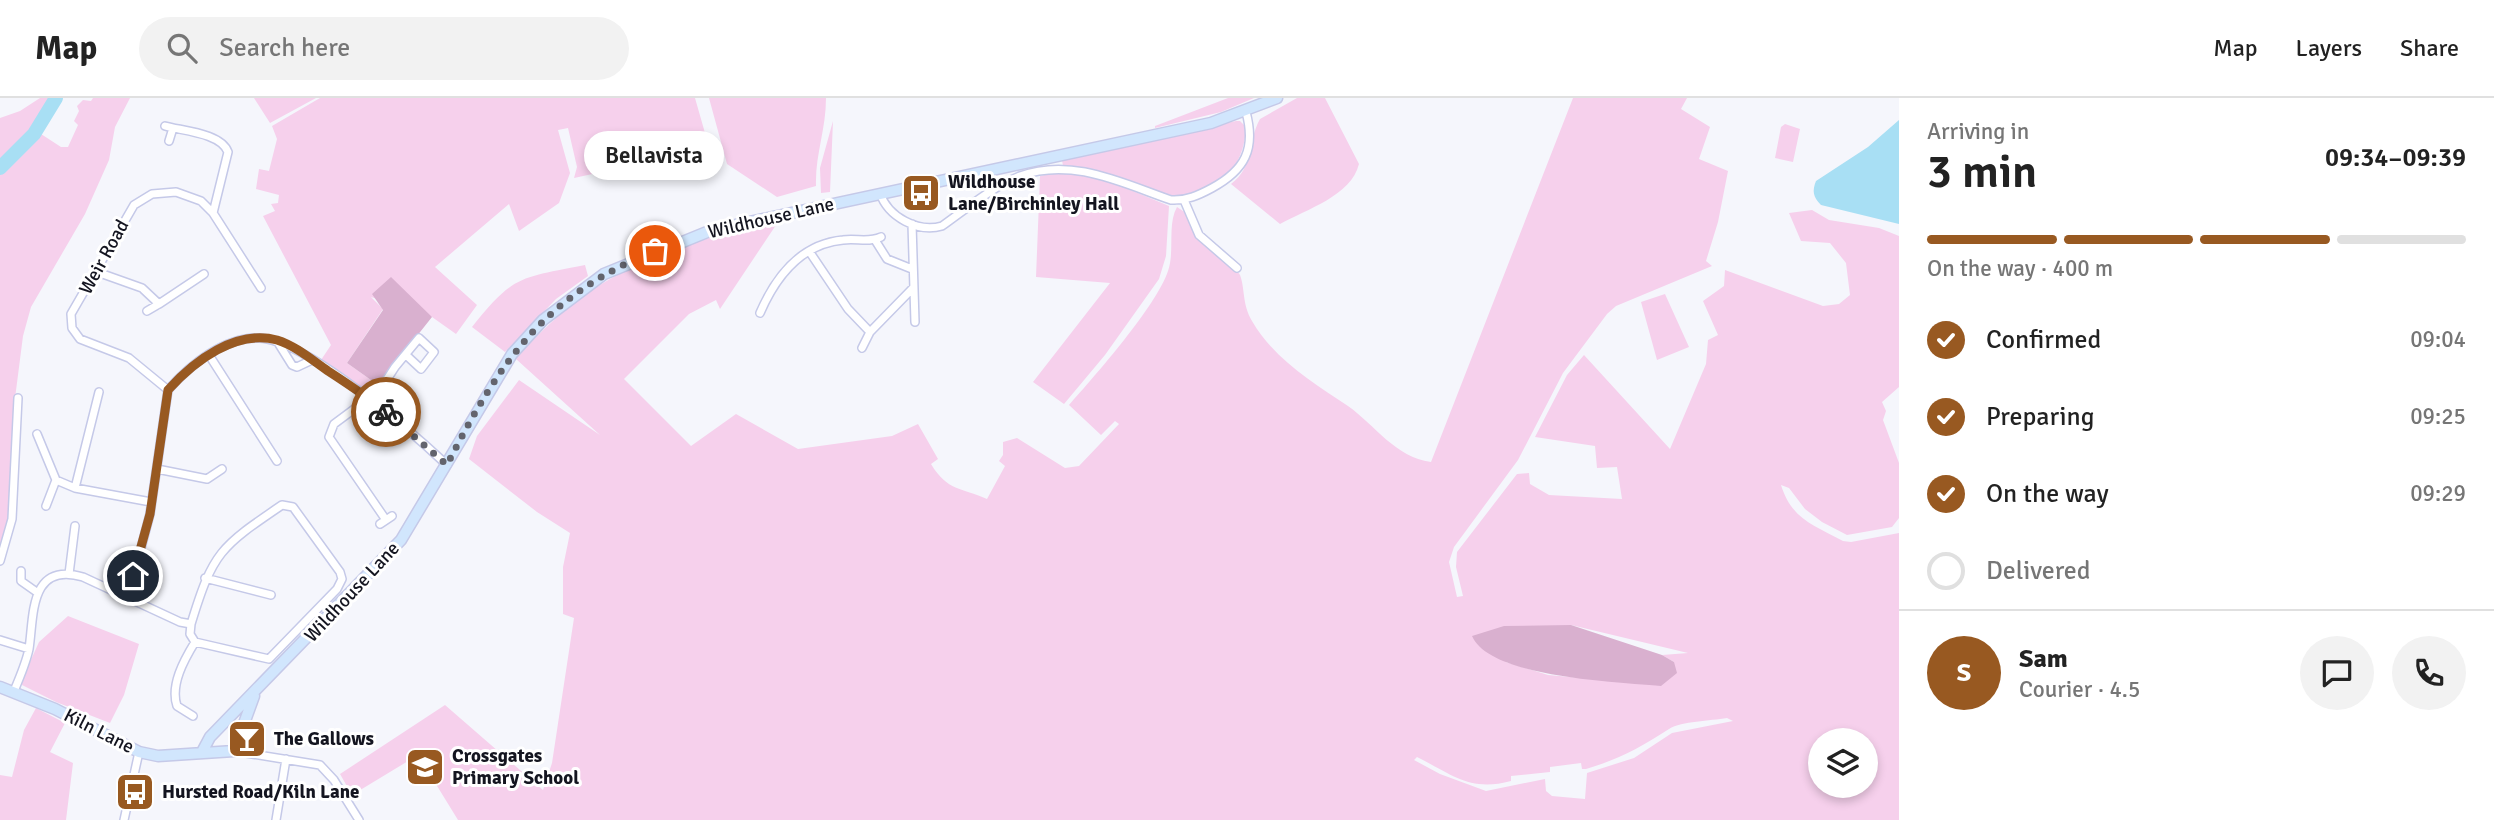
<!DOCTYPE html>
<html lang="en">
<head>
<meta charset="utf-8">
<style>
  body { margin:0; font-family:Signika,sans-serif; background:#f2f2f2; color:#222; height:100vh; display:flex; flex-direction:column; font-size:26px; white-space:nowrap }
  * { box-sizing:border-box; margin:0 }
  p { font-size:23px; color:#767676 }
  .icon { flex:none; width:38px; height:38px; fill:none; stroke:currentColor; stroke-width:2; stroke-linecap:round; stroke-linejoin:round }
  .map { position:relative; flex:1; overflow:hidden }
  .details { display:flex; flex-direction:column; background:#fff; width:595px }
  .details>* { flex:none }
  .fabs { position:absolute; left:1808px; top:630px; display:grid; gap:14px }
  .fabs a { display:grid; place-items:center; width:70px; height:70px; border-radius:50%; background:#fff; box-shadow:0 4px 10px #0003; font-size:35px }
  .pin { position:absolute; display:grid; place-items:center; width:60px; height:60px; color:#fff; margin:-30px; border:4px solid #fff; border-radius:50%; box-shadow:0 2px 7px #0007 }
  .courier { position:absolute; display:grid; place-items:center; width:70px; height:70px; margin:-35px; border:5px solid #985921; border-radius:50%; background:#fff; color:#222; box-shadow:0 2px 9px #0007 }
  .bubble { position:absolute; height:49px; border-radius:24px; background:#fff; box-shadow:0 4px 10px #0003; font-size:23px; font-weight:600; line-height:49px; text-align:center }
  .head em { font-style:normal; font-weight:600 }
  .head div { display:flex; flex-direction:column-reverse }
  .head { display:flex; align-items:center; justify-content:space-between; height:119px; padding:0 28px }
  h1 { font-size:46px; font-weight:600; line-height:52px }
  .bar { display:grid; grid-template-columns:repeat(4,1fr); gap:10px 7px; align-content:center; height:84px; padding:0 28px }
  .bar i { height:9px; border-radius:5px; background:#e0e0e0 }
  .bar .active { background:#985921 }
  .bar p { grid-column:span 4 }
  .line { display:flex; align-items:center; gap:18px; padding:0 28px; border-top:2px solid #e0e0e0 }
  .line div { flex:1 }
  .round { display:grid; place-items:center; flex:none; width:74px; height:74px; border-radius:37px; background:#f2f2f2 }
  ol { padding:0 28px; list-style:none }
  li { display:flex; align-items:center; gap:21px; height:77px }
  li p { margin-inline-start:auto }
  li .icon { padding:7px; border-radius:50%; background:#985921; color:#fff; stroke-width:4 }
  li:last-child { color:#767676 }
  li i { width:38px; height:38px; border:4px solid #e0e0e0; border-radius:50% }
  header { display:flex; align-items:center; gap:42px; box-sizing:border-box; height:98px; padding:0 35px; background:#fff; border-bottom:2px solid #e0e0e0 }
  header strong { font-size:33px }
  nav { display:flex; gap:38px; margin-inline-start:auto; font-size:24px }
  .search { width:490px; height:63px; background:#f2f2f2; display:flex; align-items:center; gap:18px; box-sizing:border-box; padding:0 24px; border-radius:38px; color:#767676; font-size:26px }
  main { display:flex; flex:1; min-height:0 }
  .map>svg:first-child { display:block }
  .green { fill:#f6d0ec; fill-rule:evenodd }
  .forest { fill:#d9b0cf }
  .water { fill:#a8dff4 }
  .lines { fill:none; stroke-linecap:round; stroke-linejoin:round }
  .river { stroke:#a8dff4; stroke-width:14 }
  .street-casing { stroke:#c5c9e8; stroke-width:10 }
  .secondary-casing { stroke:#c5c9e8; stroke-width:13 }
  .street { stroke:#fff; stroke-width:7 }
  .secondary { stroke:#d1e6fd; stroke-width:10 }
  .done { stroke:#63646d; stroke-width:7; stroke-dasharray:0 12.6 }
  .route { stroke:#985921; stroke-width:9 }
  .labels { text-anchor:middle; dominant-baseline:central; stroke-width:6; stroke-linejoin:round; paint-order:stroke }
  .poi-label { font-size:19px; font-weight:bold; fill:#141520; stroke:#fff; text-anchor:start }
  .street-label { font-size:19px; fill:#141520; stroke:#fff }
</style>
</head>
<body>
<header>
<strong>Map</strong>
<div class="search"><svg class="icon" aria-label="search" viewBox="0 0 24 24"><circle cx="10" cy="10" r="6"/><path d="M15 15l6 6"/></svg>Search here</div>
<nav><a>Map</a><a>Layers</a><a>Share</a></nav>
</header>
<main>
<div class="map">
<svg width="1899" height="722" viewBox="0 0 1899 722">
  <rect width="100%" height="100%" fill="#f5f6fc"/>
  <!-- green -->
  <path class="green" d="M40 0H54L34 33 0 67V20L20 13Z
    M93 0H130L115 29 109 62 85 116 31 209 23 238 13 316 9 426 0 459V76L41 36 61 49H68L78 27 74 23 79 13 77 8 83 2 91 3Z
    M254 0H316L270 25Z
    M320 0H695L715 70 712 75 701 63 661 61 574 80 577 69 568 30 558 32 570 75 559 105 519 133 509 106 435 169 477 207 456 236 432 219 371 199 383 211 347 265 378 287 371 296 321 262 331 247 263 118 275 113 271 106 278 105 279 97 256 91 259 71 269 73 277 41 272 28Z
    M709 0H826C826 32 815 57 816 88L777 99 727 66Z
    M1228 0H1254L1221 14 1155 30V28Z
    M1297 0H1325L1359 66C1351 98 1307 111 1280 126L1231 86C1255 68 1247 44 1260 21Z
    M1573 0H1687L1681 11 1710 29 1699 61 1728 73 1718 124 1706 163 1712 168 1616 208 1607 216 1563 275 1518 362 1454 449 1449 464 1457 499 1463 498 1456 469 1457 454 1517 376 1529 375 1530 386 1549 397 1622 401 1617 369 1597 370 1595 348 1535 339 1567 277 1584 257 1670 351 1706 266 1708 242 1718 237 1703 203 1724 188 1725 172 1823 208 1839 206 1850 197 1846 165 1830 145 1801 143 1789 115 1812 112 1829 122 1879 130 1899 138V289L1882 304 1886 313 1883 322 1899 365V420L1892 429 1847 437 1822 424 1805 411 1789 390 1781 387C1792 422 1814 427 1843 443L1851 444 1899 435V722H458L434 683 439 680 423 654 352 697 340 676 445 607 543 692 552 665 574 520 563 516V469L570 435 537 414 469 361 477 338 519 282 600 337 516 261C595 170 667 150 780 121L720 211 716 202 689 216 624 281 691 348 736 316 798 351 892 338 918 326 938 361 931 366C948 394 961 389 987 401L1005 368 999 363 1003 357V344L1017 340 1065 370 1079 368 1119 326 1115 323 1101 337 1069 307C1095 278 1157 207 1168 173 1175 153 1167 127 1177 109L1189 117C1195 138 1212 151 1228 166 1231 169 1238 173 1240 177 1245 190 1242 206 1252 223 1274 261 1313 285 1348 308 1376 328 1395 359 1431 364ZM1571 527 1688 555 1662 557 1674 564 1582 580 1548 577 1506 564ZM1727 620 1733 623 1672 635 1634 660 1587 675 1585 701 1552 698 1546 693 1545 681 1486 693 1440 676 1414 662 1417 659C1453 677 1470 694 1511 683V678L1550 674V669L1581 665 1582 671H1586C1620 661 1639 650 1669 631 1682 623 1710 623 1727 620ZM1820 642H1866V688H1820Z
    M833 23 830 94 821 95 820 70Z
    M1236 23H1240L1246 29C1244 71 1219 94 1177 99L1092 72 1063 68 1062 62Z
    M1785 26 1800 31 1793 64 1775 60 1781 29Z
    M1059 74 1097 78 1169 108 1166 158 1159 181 1105 257 1064 306 1033 284 1110 185 1036 179 1040 78Z
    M585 167 588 178 556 201 505 254 472 229C514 176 521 180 585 167Z
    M1665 196 1689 249 1657 262 1641 204Z
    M68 518 139 546 124 597 110 625 56 604 20 586 39 544Z
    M36 610 65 625 50 654 73 665 66 722H0V677L12 679 24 632Z"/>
  <!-- forest -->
  <path class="forest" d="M391 179 432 219 378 287 347 265 383 212 372 196Z
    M1571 527 1662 557 1674 564 1677 575 1661 588C1619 584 1490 580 1472 538L1504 528Z"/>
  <!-- water -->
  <path class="water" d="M1899 22V126L1821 107C1813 99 1812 93 1816 83L1868 49Z"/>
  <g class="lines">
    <!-- river -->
    <path class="river" d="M0 70 34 36 56 0"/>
    <defs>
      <path id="street" d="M165 28C183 33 221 35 228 54L213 115
        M169 43 173 30
        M880 95C888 119 918 135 942 128 966 111 992 89 1020 78 1072 59 1122 85 1171 102 1186 103 1199 97 1212 90 1245 72 1256 51 1246 14
        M1184 102 1199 137 1237 170
        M912 126 915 224
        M875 142 887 161 912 171
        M809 153 848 211 870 234
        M97 174 142 190 159 206 204 176
        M147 213 159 206
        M760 215C776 178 801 146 843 142 857 140 868 145 881 139
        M277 243 292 267 297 269 312 262
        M862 250 870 234 913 190
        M209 257 277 363
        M168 292 129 260 80 241 72 230 71 216 134 107 152 96 176 94 201 103 213 115 261 190
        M369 300 334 326 329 339 386 422
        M373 303 395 269 419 240 434 254 421 271 406 257
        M37 336 56 382
        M157 371 207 381 222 371
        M56 382 75 390 151 404
        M75 390 99 294
        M46 408 56 382
        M380 426 392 418
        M0 463 12 421 18 300
        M21 473V483L38 495
        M69 476 75 428
        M205 480 271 497
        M128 499 150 416 168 292C190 267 224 239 259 240 305 241 412 334 447 367
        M0 542 29 551
        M14 593C20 579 26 565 29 551 34 518 29 463 83 479L180 524 191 526
        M193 618 177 608C170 587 184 562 195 544L190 536 191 526C213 454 220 449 282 407L293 409 340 474 342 481 337 491 269 561 195 544
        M234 653 320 667 334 682 359 722
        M124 722 139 654
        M276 722 286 661"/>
      <path id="secondary" d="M0 589 55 611 139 654 158 658 234 653 254 598
        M202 654 210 639 401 442 512 256 543 222 604 176 712 132 1211 25 1277 0"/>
    </defs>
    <!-- street casing -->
    <use href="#street" class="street-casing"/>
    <!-- secondary casing -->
    <use href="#secondary" class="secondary-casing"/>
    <!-- street -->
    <use href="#street" class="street"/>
    <!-- secondary -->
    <use href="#secondary" class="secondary"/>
  </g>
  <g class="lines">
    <!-- done -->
    <path class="done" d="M386 314 447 367C499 265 544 197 655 153"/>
    <!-- route -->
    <path class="route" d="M133 478 150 416 168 292C194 263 236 231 277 242 296 248 312 262 328 273 348 286 368 299 386 314"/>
  </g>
  <!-- icons -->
  <defs>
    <symbol id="bus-square" viewBox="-11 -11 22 22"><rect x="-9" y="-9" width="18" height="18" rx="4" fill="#985921" stroke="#fff"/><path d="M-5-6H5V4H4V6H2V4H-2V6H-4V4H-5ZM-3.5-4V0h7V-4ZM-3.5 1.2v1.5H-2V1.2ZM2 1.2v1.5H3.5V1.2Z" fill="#fff"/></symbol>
    <symbol id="bar-square" viewBox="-11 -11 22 22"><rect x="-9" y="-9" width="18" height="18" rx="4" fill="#985921" stroke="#fff"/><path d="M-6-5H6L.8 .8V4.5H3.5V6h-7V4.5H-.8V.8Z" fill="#fff"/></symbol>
    <symbol id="school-square" viewBox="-11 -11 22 22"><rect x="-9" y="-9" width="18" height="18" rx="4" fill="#985921" stroke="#fff"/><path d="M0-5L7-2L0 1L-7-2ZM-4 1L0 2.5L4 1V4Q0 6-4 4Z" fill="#fff"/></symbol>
  </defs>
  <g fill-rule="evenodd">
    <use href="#bus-square" x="899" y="73" width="44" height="44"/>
    <use href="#bar-square" x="225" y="619" width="44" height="44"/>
    <use href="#school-square" x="403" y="647" width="44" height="44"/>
    <use href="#bus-square" x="113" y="672" width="44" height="44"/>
  </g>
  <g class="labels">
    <!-- poi labels -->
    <g class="poi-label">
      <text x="948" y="84">Wildhouse<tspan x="948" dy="22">Lane/Birchinley Hall</tspan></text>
      <text x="274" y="641">The Gallows</text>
      <text x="452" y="658">Crossgates<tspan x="452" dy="22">Primary School</tspan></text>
      <text x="162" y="694">Hursted Road/Kiln Lane</text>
    </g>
    <!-- street labels -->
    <g class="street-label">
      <text transform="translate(771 120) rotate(-13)">Wildhouse Lane</text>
      <text transform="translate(104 159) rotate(-61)">Weir Road</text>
      <text transform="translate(352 494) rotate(-47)">Wildhouse Lane</text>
      <text transform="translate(99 633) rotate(27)">Kiln Lane</text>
    </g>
  </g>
</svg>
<div class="fabs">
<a><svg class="icon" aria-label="layers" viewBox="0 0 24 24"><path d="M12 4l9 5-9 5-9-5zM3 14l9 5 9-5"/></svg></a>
</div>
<div class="pin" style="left:655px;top:153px;background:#ea580c"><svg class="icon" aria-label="bag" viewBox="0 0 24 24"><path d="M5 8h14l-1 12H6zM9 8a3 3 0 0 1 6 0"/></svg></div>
<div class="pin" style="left:133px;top:478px;background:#1f2937"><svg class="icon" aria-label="home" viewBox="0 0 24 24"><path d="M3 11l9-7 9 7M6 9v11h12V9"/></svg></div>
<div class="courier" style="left:386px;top:314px"><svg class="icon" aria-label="bike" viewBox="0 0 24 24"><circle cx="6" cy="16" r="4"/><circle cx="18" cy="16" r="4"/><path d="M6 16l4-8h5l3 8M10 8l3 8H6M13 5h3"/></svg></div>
<div class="bubble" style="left:584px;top:33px;width:140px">Bellavista</div>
</div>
<section class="details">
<div class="head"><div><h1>3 min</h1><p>Arriving in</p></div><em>09:34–09:39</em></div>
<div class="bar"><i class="active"></i><i class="active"></i><i class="active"></i><i></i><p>On the way · 400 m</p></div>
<ol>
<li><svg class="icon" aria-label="check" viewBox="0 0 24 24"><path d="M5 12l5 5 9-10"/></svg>Confirmed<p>09:04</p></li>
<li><svg class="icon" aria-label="check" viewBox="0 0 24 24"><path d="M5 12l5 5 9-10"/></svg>Preparing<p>09:25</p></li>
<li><svg class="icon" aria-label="check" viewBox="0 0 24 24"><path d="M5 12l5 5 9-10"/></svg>On the way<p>09:29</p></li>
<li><i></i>Delivered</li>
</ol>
<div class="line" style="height:126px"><b class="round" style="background:#985921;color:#fff">S</b><div><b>Sam</b><p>Courier · 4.5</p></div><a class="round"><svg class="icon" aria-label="chat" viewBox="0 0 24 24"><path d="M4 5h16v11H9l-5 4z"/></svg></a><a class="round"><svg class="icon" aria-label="phone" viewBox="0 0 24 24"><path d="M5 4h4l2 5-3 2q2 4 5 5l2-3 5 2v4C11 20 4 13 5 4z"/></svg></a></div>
</section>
</main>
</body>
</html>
